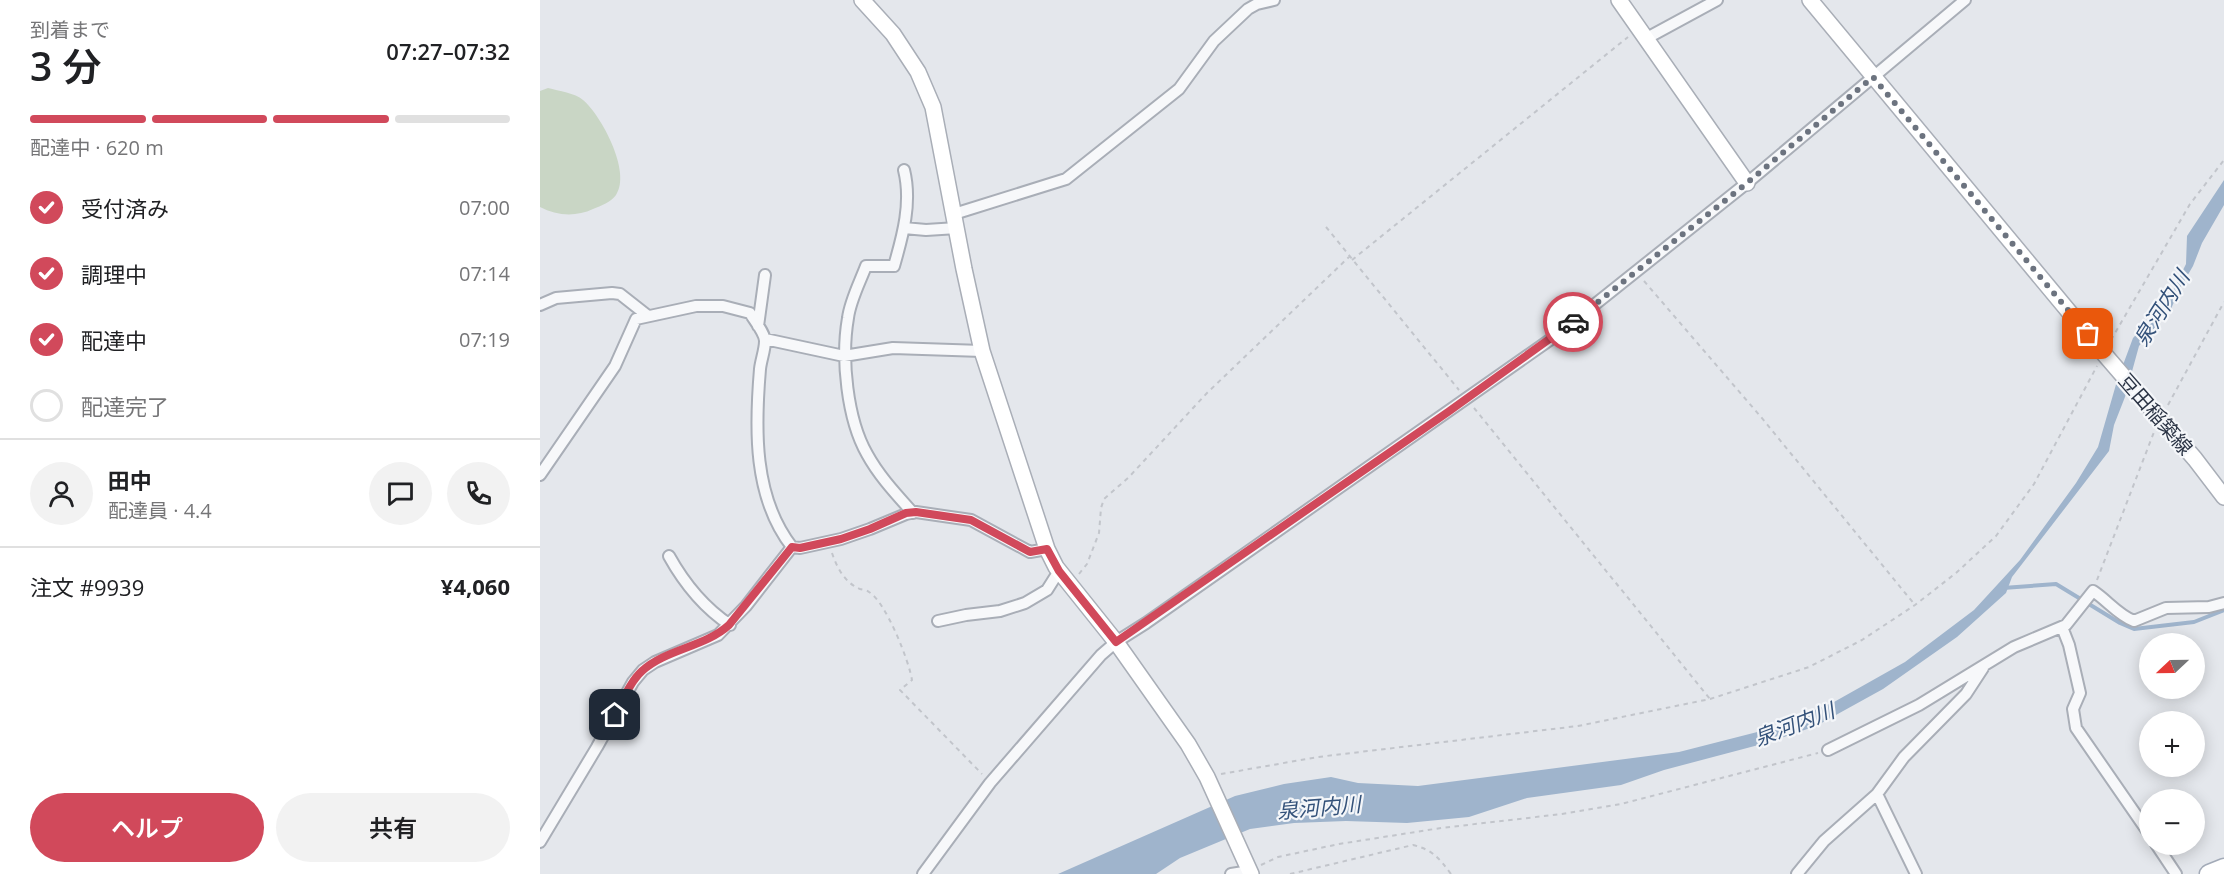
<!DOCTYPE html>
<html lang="ja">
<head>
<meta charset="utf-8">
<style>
  body { margin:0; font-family:"Open Sans","Noto Sans JP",sans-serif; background:#f2f2f2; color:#202124; height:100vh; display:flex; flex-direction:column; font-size:22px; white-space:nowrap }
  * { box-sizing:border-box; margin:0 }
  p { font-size:20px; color:#757577 }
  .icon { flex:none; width:33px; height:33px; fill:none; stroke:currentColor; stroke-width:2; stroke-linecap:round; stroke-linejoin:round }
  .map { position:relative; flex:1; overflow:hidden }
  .details { display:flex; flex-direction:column; background:#fff; width:540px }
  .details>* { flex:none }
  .needle { width:39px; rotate:248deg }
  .fabs { position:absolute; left:1599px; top:633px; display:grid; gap:12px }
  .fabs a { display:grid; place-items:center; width:66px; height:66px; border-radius:50%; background:#fff; box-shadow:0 3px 15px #0003; font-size:30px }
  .pin { position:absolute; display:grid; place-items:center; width:51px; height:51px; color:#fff; margin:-26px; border-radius:12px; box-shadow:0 3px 9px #0006 }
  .courier { position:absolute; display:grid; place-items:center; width:60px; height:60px; margin:-30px; border:4px solid #d1495b; border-radius:50%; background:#fff; color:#222; box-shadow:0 2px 8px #0007 }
  .headline em { font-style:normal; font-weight:600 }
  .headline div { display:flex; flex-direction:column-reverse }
  .headline { display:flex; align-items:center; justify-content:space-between; height:102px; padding:0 30px }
  h1 { font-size:39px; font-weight:600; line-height:45px }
  .bar { display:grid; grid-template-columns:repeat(4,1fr); gap:9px 6px; align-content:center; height:72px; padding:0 30px }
  .bar i { height:8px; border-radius:4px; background:#e0e0e0 }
  .bar .active { background:#d1495b }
  .bar p { grid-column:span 4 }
  .line { display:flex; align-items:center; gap:15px; padding:0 30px; border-top:2px solid #e0e0e0 }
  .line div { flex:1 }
  .round { display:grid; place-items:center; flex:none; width:63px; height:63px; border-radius:32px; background:#f2f2f2 }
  ol { padding:0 30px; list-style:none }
  li { display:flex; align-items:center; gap:18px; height:66px }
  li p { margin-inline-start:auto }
  li .icon { padding:6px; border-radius:50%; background:#d1495b; color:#fff; stroke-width:4 }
  li:last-child { color:#757577 }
  li i { width:33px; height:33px; border:3px solid #e0e0e0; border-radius:50% }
  .cta { display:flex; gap:12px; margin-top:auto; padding:12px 30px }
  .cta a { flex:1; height:69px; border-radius:36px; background:#d1495b; color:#fff; font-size:24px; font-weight:600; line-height:69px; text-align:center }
  .cta a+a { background:#f2f2f2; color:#202124 }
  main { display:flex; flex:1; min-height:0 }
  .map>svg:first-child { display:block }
  .green { fill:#c9d6c5 }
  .water { fill:#9fb4cc }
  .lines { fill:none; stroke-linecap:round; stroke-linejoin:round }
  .stream { stroke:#9fb4cc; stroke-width:4 }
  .street-casing { stroke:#a9aeb7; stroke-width:14 }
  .secondary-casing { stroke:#a9aeb7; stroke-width:18 }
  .primary-casing { stroke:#a3abb8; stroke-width:21 }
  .path { stroke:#c2c5cb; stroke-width:2; stroke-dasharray:4.5 4.5; stroke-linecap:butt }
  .street { stroke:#f7f8fa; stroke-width:10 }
  .secondary { stroke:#fff; stroke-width:15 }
  .primary { stroke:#fff; stroke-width:18 }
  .done { stroke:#6c737f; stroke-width:6; stroke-dasharray:0 10.8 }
  .route { stroke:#d1495b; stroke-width:8 }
  .labels { text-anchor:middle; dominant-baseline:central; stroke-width:4.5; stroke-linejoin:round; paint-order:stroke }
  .street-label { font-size:20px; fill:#2b3445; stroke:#f4f6f9 }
  .water-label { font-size:21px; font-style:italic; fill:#34527a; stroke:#f4f6f9 }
</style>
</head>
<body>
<main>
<section class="details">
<div class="headline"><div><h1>3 分</h1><p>到着まで</p></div><em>07:27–07:32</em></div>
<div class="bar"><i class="active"></i><i class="active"></i><i class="active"></i><i></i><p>配達中 · 620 m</p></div>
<ol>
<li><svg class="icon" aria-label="check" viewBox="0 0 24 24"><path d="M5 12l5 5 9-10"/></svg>受付済み<p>07:00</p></li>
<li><svg class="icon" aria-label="check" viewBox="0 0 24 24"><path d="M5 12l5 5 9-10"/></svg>調理中<p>07:14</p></li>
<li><svg class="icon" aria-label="check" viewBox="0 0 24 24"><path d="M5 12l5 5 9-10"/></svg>配達中<p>07:19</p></li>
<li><i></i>配達完了</li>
</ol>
<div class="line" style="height:108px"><a class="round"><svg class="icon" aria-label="person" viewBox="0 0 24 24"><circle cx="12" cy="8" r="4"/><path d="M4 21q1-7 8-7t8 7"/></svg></a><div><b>田中</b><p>配達員 · 4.4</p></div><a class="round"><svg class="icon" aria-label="chat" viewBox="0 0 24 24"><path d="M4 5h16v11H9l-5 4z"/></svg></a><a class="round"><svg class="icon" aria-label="phone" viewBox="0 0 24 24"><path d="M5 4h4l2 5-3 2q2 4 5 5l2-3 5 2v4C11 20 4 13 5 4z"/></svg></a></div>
<div class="line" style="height:78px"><div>注文 #9939</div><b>¥4,060</b></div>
<div class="cta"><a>ヘルプ</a><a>共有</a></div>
</section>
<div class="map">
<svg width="1684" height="874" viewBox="0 0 1684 874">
  <rect width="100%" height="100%" fill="#e4e7ec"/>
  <!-- green -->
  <path class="green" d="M8 88C19 91 35 93 43 100 61 115 92 172 76 195 71 202 61 206 53 209 36 217 17 216 0 207V91Z"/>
  <!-- water -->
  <path class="water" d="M1684 180V205L1662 243 1653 266 1639 290 1631 309 1599 346 1585 397 1574 425 1569 451 1472 577 1466 593 1417 637 1343 689 1276 726 1226 743 1124 770 1081 785 987 798 929 817 867 823 806 821 754 823 710 829 640 858 616 874H518L695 796 744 784 791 777 818 783 878 786 1139 752 1229 729 1294 702 1365 662 1434 610 1480 560 1536 483 1558 447 1577 381 1593 338 1617 313 1632 292 1646 264 1647 236Z"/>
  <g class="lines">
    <!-- stream -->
    <path class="stream" d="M1463 588 1516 584 1580 623 1594 629 1654 622 1684 610"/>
    <defs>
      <path id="street" d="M1107 38 1177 0
        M364 170C372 202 363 235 354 266H326C320 282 310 301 308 318 301 358 307 419 327 454 339 476 356 494 373 513
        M414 214 526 179 639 89 674 41 708 9 717 4 734 0
        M364 228 386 230 417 228
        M0 305 16 298 72 293 80 294 108 316
        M218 326 225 275
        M225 339 304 356 353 348 442 351
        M0 475 75 366 96 319 156 306H183L210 313C214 320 225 333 225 341 225 350 221 360 220 369 215 428 213 497 252 547L260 548 301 539 330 529 366 514 376 512 431 520 490 552 507 549
        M129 556C144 583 163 607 190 625
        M398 621 426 615 460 611 485 603 507 590 519 571
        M1522 627 1529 645 1540 693 1533 709 1536 728 1610 835
        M1288 750 1379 705 1474 647 1526 625 1553 591C1567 600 1578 615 1594 621L1626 608 1669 607 1684 603
        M0 842 57 747 93 682 103 670 115 662 178 635 206 606 252 547
        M1616 844 1636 874
        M383 874 450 783 561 655 576 642 606 623 1014 337 1207 183 1425 0
        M691 874 710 871
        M1257 874 1284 841 1337 794
        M1376 874 1337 794 1364 757 1426 694 1443 668"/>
      <path id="secondary" d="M322 0 353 34 378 72 393 107 424 269 442 351 507 549 516 567 576 642 648 744 667 777 711 874
        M1079 0 1207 183
        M1270 0 1565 355 1655 459 1684 497"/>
      <path id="primary" d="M1669 874 1684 868"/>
    </defs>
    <!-- street casing -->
    <use href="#street" class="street-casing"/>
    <!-- secondary casing -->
    <use href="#secondary" class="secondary-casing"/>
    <!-- primary casing -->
    <use href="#primary" class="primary-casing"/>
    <!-- path -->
    <path class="path" d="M786 227 919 390
      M812 260 1088 37
      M1104 281 1221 417 1375 605
      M1571 340 1650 204 1684 160
      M1628 405 1684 302
      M934 408 1170 699
      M292 553C297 568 305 583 320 589 323 590 327 590 329 592 346 602 369 661 372 680L360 690 442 774
      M539 574 547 564 559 533 561 508 564 499 589 477 667 393 810 256
      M1557 580 1614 432
      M681 774 778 757 1038 726 1170 699 1269 667 1322 640 1375 605 1416 573 1456 536 1494 484 1557 366
      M721 865 738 857 799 844 901 828 1022 814 1081 804 1278 753
      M750 874 873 845C893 850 899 858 911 874"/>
    <!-- street -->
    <use href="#street" class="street"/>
    <!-- secondary -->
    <use href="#secondary" class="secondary"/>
    <!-- primary -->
    <use href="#primary" class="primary"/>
  </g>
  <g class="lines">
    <!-- done -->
    <path class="done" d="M1033 322 1207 183 1333 77 1548 334"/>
    <!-- route -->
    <path class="route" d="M75 715C83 700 90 682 102 671 126 649 165 647 189 625L252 547 260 548 301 539 330 529 366 513 376 512 431 520 490 552 507 549 519 571 576 642 908 412 1033 322"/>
  </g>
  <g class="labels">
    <!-- street labels -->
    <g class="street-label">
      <text transform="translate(1616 414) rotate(49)">豆田稲築線</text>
    </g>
    <!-- water labels -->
    <g class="water-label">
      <text transform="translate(1621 308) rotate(-58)">泉河内川</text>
      <text transform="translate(1254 724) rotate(-21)">泉河内川</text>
      <text transform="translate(779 807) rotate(-5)">泉河内川</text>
    </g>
  </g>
</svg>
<div class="fabs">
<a><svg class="needle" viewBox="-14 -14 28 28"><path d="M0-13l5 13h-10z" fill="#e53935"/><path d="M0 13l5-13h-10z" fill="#757577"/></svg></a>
<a>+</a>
<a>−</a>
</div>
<div class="pin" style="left:1548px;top:334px;background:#ea580c"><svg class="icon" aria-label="bag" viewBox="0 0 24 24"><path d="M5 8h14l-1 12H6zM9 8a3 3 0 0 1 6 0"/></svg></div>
<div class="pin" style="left:75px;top:715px;background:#1f2937"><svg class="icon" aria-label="home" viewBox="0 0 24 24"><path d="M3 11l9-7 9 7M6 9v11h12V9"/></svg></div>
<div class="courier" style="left:1033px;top:322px"><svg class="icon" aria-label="car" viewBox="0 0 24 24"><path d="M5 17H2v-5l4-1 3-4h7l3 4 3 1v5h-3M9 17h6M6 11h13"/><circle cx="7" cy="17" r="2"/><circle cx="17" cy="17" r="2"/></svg></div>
</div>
</main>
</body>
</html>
